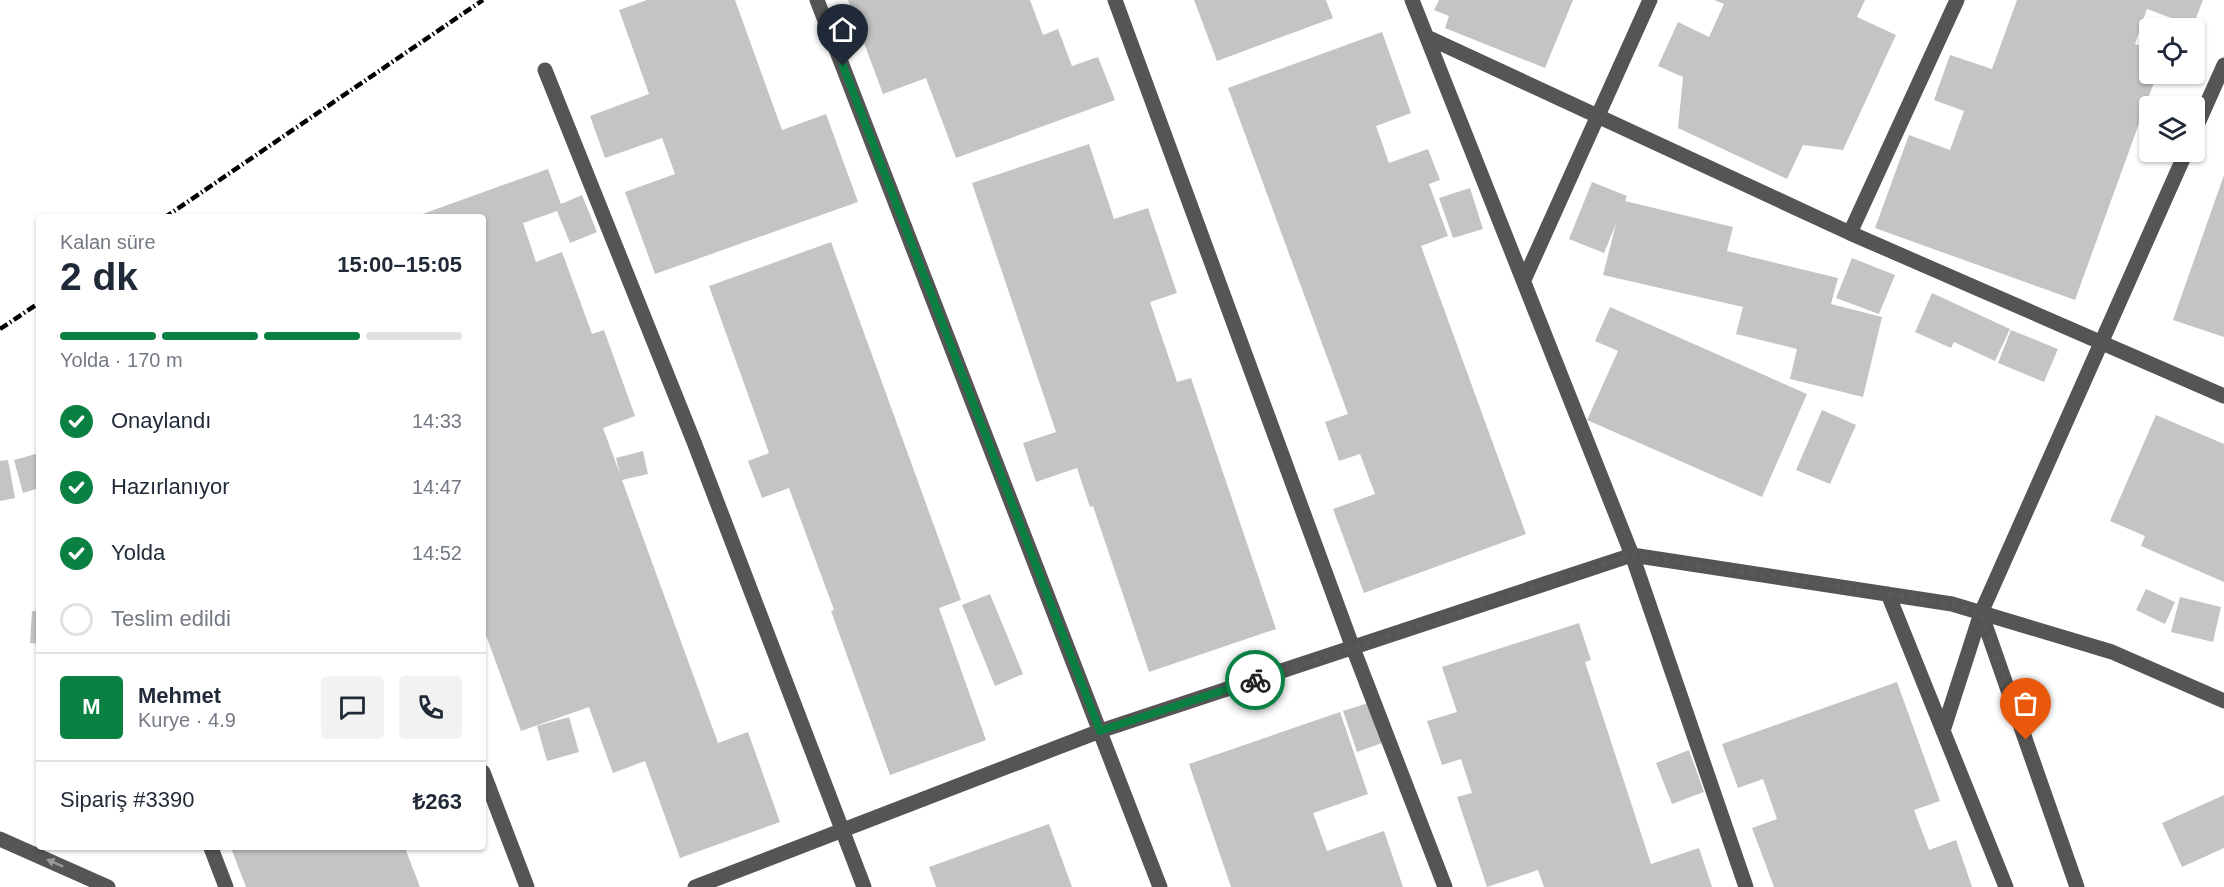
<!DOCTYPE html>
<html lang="tr">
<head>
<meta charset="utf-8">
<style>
  body { margin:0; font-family:Helvetica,sans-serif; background:#f2f2f3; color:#1f2937; height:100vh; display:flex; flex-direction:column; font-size:22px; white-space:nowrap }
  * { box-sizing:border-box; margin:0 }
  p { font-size:20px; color:#747a83 }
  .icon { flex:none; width:33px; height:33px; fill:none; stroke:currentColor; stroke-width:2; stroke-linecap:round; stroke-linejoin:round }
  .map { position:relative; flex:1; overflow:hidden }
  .drawer { position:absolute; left:36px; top:214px; width:450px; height:636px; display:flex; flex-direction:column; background:#fff; border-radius:6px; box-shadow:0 2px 4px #0004 }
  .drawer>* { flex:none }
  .buttons { position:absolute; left:2139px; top:18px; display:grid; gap:12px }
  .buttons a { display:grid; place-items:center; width:66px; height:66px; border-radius:6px; background:#fff; box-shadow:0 2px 4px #0004; font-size:30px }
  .pin { position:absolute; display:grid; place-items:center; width:51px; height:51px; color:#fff; margin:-62px -26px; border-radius:50% 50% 50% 0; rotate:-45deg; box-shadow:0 0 6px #0007 }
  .pin .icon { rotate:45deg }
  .courier { position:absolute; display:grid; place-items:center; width:60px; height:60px; margin:-30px; border:4px solid #0b8043; border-radius:50%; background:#fff; color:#222; box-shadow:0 2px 8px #0007 }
  .summary em { font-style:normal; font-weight:800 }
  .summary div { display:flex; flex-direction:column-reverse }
  .summary { display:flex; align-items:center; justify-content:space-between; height:102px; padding:0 24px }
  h1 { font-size:39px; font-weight:800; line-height:45px }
  .bar { display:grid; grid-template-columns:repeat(4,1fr); gap:9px 6px; align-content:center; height:72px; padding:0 24px }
  .bar i { height:8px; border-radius:4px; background:#e0e1e3 }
  .bar .current { background:#0b8043 }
  .bar p { grid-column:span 4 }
  .line { display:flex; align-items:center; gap:15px; padding:0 24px; border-top:2px solid #e0e1e3 }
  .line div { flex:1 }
  .round { display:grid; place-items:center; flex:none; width:63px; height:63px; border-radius:6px; background:#f2f2f3 }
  ol { padding:0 24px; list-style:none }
  li { display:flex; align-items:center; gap:18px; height:66px }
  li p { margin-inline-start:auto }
  li .icon { padding:6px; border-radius:50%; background:#0b8043; color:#fff; stroke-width:4 }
  li:last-child { color:#747a83 }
  li i { width:33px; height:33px; border:3px solid #e0e1e3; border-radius:50% }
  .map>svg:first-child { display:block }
  .building { fill:#c4c4c4 }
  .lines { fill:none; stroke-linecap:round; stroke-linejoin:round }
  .minor { stroke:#555; stroke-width:15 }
  .rail { stroke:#000; stroke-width:4.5; stroke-dasharray:9 3 1.5 3; stroke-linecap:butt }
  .oneway { fill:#999 }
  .done { stroke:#595959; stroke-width:6; stroke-dasharray:0 10.8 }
  .route { stroke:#0b8043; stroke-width:8 }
</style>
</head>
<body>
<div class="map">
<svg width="2224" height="887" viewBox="0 0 2224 887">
  <rect width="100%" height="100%" fill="#fff"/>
  <!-- building -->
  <path class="building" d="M647 0H735L782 130 826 114 858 202 655 274 625 192 675 174 662 138 605 158 590 116 649 94 619 10Z
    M848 0H1030L1043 35 1058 29 1072 66 1098 57 1115 100 956 158 926 78 883 94Z
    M1194 0H1326L1333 18 1217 61Z
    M1439 0H1573L1545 68 1445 28 1449 16 1434 10Z
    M1714 0H1865L1857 17 1896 35 1843 150 1803 145 1787 179 1678 128 1683 77 1658 66 1678 22 1709 37 1724 4Z
    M2017 0H2203L2193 26 2147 9 2135 44 2150 49V74H2157L2075 300 1875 228 1909 135 1950 150 1964 111 1934 100 1950 55 1992 69Z
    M1382 32 1411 113 1376 126 1389 163 1428 149 1440 180 1429 184 1448 236 1421 246 1526 534 1364 593 1333 509 1375 494 1360 454 1339 461 1325 422 1348 414 1228 88Z
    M1089 144 1114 219 1148 208 1177 293 1150 302 1177 382 1191 378 1276 629 1149 672 1093 506 1090 507 1077 468 1036 482 1023 443 1056 432 972 183Z
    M548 169 561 204 582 195 597 232 570 243 557 211 523 223 536 262 562 252 592 334 604 330 635 416 603 428 620 474 616 458 643 451 648 474 622 480 718 743 748 732 780 822 680 858 645 761 613 773 589 707 521 731 483 627V218L414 217Z
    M2224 175V337L2173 320Z
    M1592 182 1627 196 1625 201 1733 227 1727 251 1838 278 1831 304 1882 317 1863 397 1790 379 1797 349 1736 334 1743 307 1603 275 1616 224 1604 253 1569 239Z
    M1470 188 1483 229 1453 238 1439 198Z
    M831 242 961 600 939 608 986 740 890 775 831 611 834 610 789 488 762 498 748 461 769 453 709 286Z
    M1852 258 1895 275 1879 314 1836 298Z
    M1932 293 2010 329 1995 361 1954 342 1951 348 1915 332Z
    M1610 307 1807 394 1762 497 1587 420 1618 351 1595 341Z
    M2011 330 2058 349 2044 382 1998 363Z
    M1822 410 1856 425 1830 484 1796 470Z
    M2156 415 2224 444V582L2141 546 2145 536 2110 521Z
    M39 453V488L23 493 14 460Z
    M8 460 15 498 0 501V461Z
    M2146 589 2175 602 2165 624 2136 610Z
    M990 594 1023 674 995 686 962 605Z
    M2180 597 2221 607 2213 642 2171 632Z
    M32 611H39V644L30 643Z
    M1579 623 1591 660 1585 662 1651 864 1699 848 1712 887H1544L1538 870 1487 887 1457 797 1472 793 1461 759 1442 765 1427 721 1457 712 1442 667Z
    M1897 682 1940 801 1914 810 1929 850 1956 840 1972 887H1774L1752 828 1777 819 1763 779 1738 788 1722 744Z
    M1368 703 1382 743 1357 752 1343 711Z
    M1340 712 1368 794 1313 813 1327 851 1384 831 1403 887H1231L1189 764Z
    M569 717 579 752 547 761 537 726Z
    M1689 750 1704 792 1672 804 1656 763Z
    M2224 795V848L2182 867 2162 823Z
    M1049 824 1072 887H936L929 867Z
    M231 848H405L420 887H246Z"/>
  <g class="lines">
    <!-- minor -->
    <path class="minor" d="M817 0 1160 887
      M1115 0 1353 648 1445 887
      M1412 0 1632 555 1746 887
      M1427 37 1850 233 2224 396
      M545 70 694 442 864 887
      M2194 132 2224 65
      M1850 233 1957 0
      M1524 280 1650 0
      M1888 594 2006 887
      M1943 731 1981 613
      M483 772 527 887
      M0 839 108 887
      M211 848 226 887
      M695 887 1100 731 1632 555 1952 604 2112 652 2224 701
      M2077 887 1981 613 2186 152"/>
    <!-- rail -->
    <path class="rail" d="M164 218 483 0
      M0 329 39 303"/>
  </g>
  <!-- one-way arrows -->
  <defs><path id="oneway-solid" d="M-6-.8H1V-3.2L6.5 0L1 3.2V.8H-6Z" transform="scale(1.5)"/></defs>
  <use class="oneway" href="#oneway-solid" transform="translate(55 863) rotate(-156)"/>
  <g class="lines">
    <!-- done -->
    <path class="done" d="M1255 680 1632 555 1952 604 1981 613 2026 740"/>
    <!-- route -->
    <path class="route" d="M843 66 1100 731 1255 680"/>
  </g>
</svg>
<div class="buttons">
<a><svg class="icon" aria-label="locate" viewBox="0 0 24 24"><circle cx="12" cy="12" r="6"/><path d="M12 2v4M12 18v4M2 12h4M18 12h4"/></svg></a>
<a><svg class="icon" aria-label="layers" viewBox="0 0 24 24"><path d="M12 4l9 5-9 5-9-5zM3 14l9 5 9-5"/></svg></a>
</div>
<div class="pin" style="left:2026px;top:740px;background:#ea580c"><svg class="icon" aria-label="bag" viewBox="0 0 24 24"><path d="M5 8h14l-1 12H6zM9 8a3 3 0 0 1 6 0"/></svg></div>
<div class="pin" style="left:843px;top:66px;background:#1f2937"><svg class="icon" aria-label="home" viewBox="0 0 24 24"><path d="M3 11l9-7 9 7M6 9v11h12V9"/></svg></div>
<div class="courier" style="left:1255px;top:680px"><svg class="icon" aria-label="bike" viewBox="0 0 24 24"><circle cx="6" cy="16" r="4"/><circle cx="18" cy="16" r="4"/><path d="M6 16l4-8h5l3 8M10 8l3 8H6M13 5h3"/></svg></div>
<section class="drawer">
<div class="summary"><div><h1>2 dk</h1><p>Kalan süre</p></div><em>15:00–15:05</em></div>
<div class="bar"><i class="current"></i><i class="current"></i><i class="current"></i><i></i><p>Yolda · 170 m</p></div>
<ol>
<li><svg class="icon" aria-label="check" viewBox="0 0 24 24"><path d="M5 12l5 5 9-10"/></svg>Onaylandı<p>14:33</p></li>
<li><svg class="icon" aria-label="check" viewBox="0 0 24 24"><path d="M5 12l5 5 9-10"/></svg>Hazırlanıyor<p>14:47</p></li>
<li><svg class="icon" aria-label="check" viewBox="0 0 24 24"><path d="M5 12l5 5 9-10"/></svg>Yolda<p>14:52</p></li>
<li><i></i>Teslim edildi</li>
</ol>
<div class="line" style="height:108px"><b class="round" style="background:#0b8043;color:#fff">M</b><div><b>Mehmet</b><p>Kurye · 4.9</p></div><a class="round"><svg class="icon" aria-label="chat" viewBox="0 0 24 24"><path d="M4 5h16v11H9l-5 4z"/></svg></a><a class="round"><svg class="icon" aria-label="phone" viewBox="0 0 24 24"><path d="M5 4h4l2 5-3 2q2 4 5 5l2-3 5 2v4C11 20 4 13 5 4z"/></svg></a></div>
<div class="line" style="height:78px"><div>Sipariş #3390</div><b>₺263</b></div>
</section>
</div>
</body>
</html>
